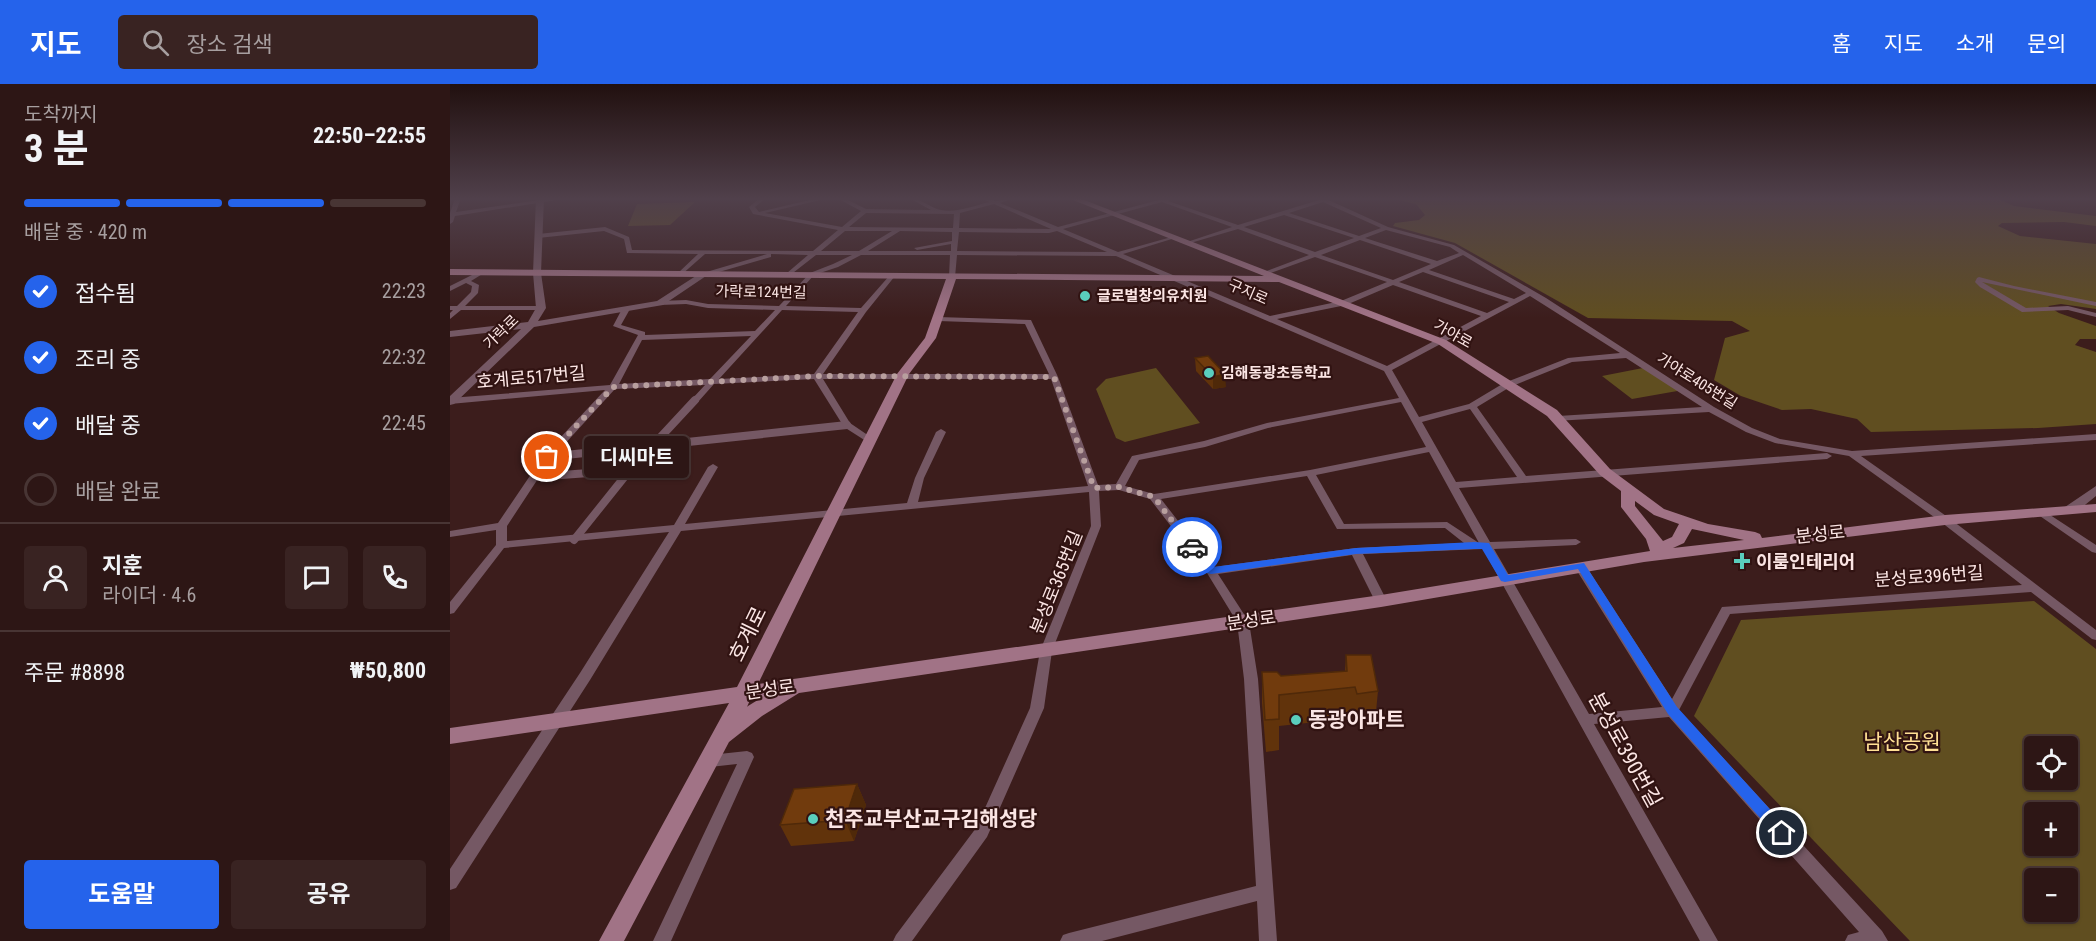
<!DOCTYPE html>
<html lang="ko">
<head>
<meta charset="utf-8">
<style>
  body { margin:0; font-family:"Roboto Condensed","Noto Sans KR",sans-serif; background:#392322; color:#f1f3f6; height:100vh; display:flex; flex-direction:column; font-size:22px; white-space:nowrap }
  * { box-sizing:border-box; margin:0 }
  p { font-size:20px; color:#a79fa0 }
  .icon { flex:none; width:33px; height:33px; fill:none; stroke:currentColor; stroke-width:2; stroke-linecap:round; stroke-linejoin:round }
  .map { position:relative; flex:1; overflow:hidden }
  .side { display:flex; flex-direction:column; background:#2d1615; width:450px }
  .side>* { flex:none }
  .fabs { position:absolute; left:1574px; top:652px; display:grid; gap:12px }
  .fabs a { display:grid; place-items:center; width:54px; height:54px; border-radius:6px; background:#2d1615; box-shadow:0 2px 4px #0004,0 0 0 2px #483534; font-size:30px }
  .pin { position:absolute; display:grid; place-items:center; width:51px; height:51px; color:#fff; margin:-26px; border:3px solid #fff; border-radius:50%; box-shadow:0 2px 6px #0007 }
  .courier { position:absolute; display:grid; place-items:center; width:60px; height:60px; margin:-30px; border:4px solid #2563eb; border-radius:50%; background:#fff; color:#222; box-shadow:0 2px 8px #0007 }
  .bubble { position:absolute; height:42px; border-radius:6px; background:#2d1615; box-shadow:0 2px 4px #0004,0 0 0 2px #483534; font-size:20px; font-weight:700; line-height:42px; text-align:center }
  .overview em { font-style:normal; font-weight:700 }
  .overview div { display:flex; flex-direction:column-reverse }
  .overview { display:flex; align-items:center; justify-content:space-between; height:102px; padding:0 24px }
  h1 { font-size:39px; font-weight:700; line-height:45px }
  .bar { display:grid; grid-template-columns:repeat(4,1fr); gap:9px 6px; align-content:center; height:72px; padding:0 24px }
  .bar i { height:8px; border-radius:4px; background:#483534 }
  .bar .active { background:#2563eb }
  .bar p { grid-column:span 4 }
  .line { display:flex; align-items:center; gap:15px; padding:0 24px; border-top:2px solid #483534 }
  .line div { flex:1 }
  .round { display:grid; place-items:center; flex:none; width:63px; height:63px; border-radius:6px; background:#392322 }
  ol { padding:0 24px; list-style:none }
  li { display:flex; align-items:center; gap:18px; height:66px }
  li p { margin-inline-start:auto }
  li .icon { padding:6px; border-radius:50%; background:#2563eb; color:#fff; stroke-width:4 }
  li:last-child { color:#a79fa0 }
  li i { width:33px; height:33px; border:3px solid #483534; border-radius:50% }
  .action { display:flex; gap:12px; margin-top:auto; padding:12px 24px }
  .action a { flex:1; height:69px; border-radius:6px; background:#2563eb; color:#fff; font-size:24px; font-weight:700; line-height:69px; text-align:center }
  .action a+a { background:#392322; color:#f1f3f6 }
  header { display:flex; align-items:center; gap:36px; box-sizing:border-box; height:84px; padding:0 30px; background:#2563eb; color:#fff }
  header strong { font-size:28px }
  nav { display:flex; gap:33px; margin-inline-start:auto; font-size:21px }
  .search { width:420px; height:54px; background:#392322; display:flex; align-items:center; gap:15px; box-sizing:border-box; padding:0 21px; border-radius:6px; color:#a79fa0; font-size:22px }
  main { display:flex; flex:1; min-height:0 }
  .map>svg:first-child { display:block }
  .green { fill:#604e20; fill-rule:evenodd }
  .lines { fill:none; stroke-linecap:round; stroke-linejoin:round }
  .pedestrian { stroke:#755864; stroke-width:8 }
  .minor { fill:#755864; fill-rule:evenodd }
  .tertiary { fill:#755864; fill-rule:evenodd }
  .secondary { fill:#a17386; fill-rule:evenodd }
  .wall { fill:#61330b }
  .shaded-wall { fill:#4f2909 }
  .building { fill:#713b0d; stroke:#4f2909; stroke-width:1.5 }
  .route { fill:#2563eb }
  .done { stroke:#b89f9e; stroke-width:6; stroke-dasharray:0 10.8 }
  .poi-dot { fill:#5acebd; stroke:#311312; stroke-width:2 }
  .labels { text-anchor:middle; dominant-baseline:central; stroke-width:4.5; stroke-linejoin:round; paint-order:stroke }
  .far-street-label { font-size:15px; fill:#fbe5e4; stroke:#311312 }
  .far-poi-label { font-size:15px; font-weight:bold; fill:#fbe5e4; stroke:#311312; text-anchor:start }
  .street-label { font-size:18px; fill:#fbe5e4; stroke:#311312 }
  .poi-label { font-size:18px; font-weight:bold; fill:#fbe5e4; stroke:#311312; text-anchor:start }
  .near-street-label { font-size:21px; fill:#fbe5e4; stroke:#311312 }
  .near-poi-label { font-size:21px; font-weight:bold; fill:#fbe5e4; stroke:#311312; text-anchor:start }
  .near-park-label { font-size:21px; fill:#ffdf94; stroke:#311312 }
</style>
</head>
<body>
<header>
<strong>지도</strong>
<div class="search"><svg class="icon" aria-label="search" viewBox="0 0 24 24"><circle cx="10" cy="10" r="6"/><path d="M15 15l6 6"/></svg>장소 검색</div>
<nav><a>홈</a><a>지도</a><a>소개</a><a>문의</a></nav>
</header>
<main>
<section class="side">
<div class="overview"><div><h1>3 분</h1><p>도착까지</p></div><em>22:50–22:55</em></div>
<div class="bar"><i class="active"></i><i class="active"></i><i class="active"></i><i></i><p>배달 중 · 420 m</p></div>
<ol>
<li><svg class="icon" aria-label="check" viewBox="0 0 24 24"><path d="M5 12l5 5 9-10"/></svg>접수됨<p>22:23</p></li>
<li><svg class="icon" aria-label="check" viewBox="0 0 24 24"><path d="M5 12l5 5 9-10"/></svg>조리 중<p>22:32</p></li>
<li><svg class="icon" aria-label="check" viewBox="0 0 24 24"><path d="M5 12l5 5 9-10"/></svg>배달 중<p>22:45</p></li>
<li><i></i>배달 완료</li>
</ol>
<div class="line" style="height:108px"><a class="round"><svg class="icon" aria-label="person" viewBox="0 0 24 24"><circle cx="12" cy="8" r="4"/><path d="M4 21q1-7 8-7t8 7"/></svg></a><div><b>지훈</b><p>라이더 · 4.6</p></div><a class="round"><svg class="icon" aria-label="chat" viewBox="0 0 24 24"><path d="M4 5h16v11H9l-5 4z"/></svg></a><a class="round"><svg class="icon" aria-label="phone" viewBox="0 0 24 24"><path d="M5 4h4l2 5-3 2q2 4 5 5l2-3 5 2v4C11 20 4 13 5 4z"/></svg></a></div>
<div class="line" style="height:78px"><div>주문 #8898</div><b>₩50,800</b></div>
<div class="action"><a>도움말</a><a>공유</a></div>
</section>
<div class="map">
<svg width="1646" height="857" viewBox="0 0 1646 857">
  <rect width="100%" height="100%" fill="#3c1d1c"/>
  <!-- green -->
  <path class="green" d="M941 114H1546L1564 122 1646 132V142L1614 138 1552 139 1548 142 1570 152 1646 160V225L1611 220 1598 222 1609 229 1646 242V255H1630L1625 261 1646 268V340L1588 344 1421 348 1407 335 1361 325 1332 326 1291 312 1264 296 1275 254 1300 247 1282 237 1138 234 1005 159 943 142 945 139 969 136 975 131 966 120Z
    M245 118 220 141 178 142 187 120Z
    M1198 283 1233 306 1182 315 1152 292Z
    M706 284 750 339 675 358 666 354 646 305 656 295Z
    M1584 517 1646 565V857H1460L1244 632 1291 536ZM1584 663H1617V696H1584ZM1584 729H1617V762H1584ZM1584 795H1617V828H1584Z"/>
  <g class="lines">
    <!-- pedestrian -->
    <path class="pedestrian" d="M97 373 397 341
      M84 393 180 386
      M124 456 180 386 245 316"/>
    <!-- minor -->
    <path class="minor" d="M5 114H11L6 128 104 114H119L5 132 3 138 0 140V129Z
      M310 114H316L305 123 309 128 368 114H379L315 129 392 143 411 127 387 114H394L416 125 481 126 459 114C471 114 480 124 491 126 506 129 524 122 539 118L531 114H539L545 117 565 114 550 119 608 143 716 114H725L718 117 788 141 869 116 866 114H874L938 143 1004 161 1096 214 1264 323 1302 344 1330 355 1402 367 1646 350V356L1411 372 1499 434 1646 546V556L1642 555 1581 508 1280 530 1229 626 1432 847 1438 857H1395L1398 851 1409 848 1219 633 1144 640 1268 857H1250L1033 465 913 470 937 517 935 520H927L925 517 902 471 768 490 799 538 808 595 827 857H809L807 817 652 857H610L613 851 619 849 806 802 794 595 787 538 757 489 700 415 669 406 649 407 651 442 602 567 594 624 537 753 462 857H443L446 851 526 744 580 624 590 567 641 442 639 408 231 447 140 596 6 804 0 806V785L130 589 219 448 54 464 4 529 0 530V518L46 461V446L0 453V447L48 439 94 371 155 306 0 320V314L160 301 188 251 163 242 172 225 176 223 180 225 171 241 195 248V251L305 247 325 226 258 224 236 220 210 221 206 219 210 217 236 216 258 220 329 222 360 189 383 180 402 171H366L339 192 337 191V189L358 171 321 170V173L255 192 253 191V189L317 170H255L230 192 228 191V189L248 170 177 169 174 155 154 147 88 154 85 152 88 150 155 143 179 153 182 166 363 167 388 146 303 130 299 123ZM712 118 782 143 737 158V160L788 145 859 171 814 188V190H818L865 173 937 198 891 217 820 232 673 170 725 154V152L668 168 613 145ZM873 118 931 144 909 152 839 129ZM544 120 601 145 509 144 510 129ZM416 129 504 130 503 144 399 143ZM834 131 904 154 865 168 794 143ZM936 146 1000 163 1009 169 987 177 915 154ZM395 147H442L409 167H371ZM450 147 502 148V157L464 164 467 166 501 160V167H418ZM607 147 657 168 507 167 509 148 599 149ZM910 156 981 180 943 196 871 171ZM411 171H500L499 193 502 195 505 193 507 171 666 172 934 287 949 314 817 339 754 357 682 372 666 400 648 401 608 293 581 236 488 233 484 235 488 237 575 240 599 290H373L416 228 445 192 440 191 411 224 336 222 364 191 388 183ZM1013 171 1076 209 1064 215 979 186ZM973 188 1059 218 1037 229 949 198ZM943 201 1031 232 937 282 827 235 896 221ZM1080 212 1170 269 1118 274 1054 299 1019 320 969 333 942 286ZM332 226 408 228 364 290 269 295ZM301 252 260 295 169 300 192 256ZM1176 274 1252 323 1108 332 1105 333 1103 335 1105 337 1259 328 1296 348 1325 359 1399 372 1491 438 1572 501 1272 523 1222 615 1134 479H1126L1124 482 1212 623 1139 630 1044 465 1126 461 1131 458 1126 455 1040 458 1009 404 1377 375 1382 372 1377 369 1076 392 1027 323 1060 303 1122 278ZM364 295 394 343 419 359 424 356 422 354 400 339 373 295H601L638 402 468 418 474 394 496 348 491 345 486 348 465 394 457 419 235 440 268 383 263 380 258 383 224 441 57 457V442L101 375 165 305 255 301 241 316 245 319 248 318 264 300ZM951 318 976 363 860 386 704 410 675 402 689 376 755 363 818 344ZM1020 325 1067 393 1006 398 972 338ZM979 368 1029 459 997 438 894 440 866 391ZM857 392 887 445 995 444 1014 459 906 464 764 483 711 415Z
      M32 186 34 187V189L21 197 29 201 28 209 15 222H91L95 224 91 226H11L0 235V229L3 226H0V222H7L21 208 22 202 16 199 0 207V202Z
      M1529 193 1564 202 1646 218V222L1532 198 1576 224 1618 222 1646 229V233L1618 226 1572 228 1530 203 1525 198 1527 194Z
      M1591 425 1646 461V469L1642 468 1587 430 1586 428 1587 426Z
      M297 667 302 669 304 673 221 857H203L287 680 260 683 255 681 253 677 255 673 260 671Z"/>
    <!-- tertiary -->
    <path class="tertiary" d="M86 114H94L91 189 96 224 88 237 207 217 252 188 259 190 213 221 84 243 4 320 0 321V312L71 245 0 253V247L78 238 86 224 83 189Z
      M1646 402V412L1625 429H1615L1613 426 1615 423Z"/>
    <!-- secondary -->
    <path class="secondary" d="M618 114H629L996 256 1107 326 1160 385 1214 425 1258 440 1305 448 1310 450 1312 454 1495 431 1646 420V428L1495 441 1194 478 931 523 349 609 312 632 279 658 174 857H149L279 619 0 660V644L287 603 447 290 475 254 496 195 0 191V185L814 192ZM506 195 829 198 988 260 1097 332 1150 391 1171 407V423L1196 455 1200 467 931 511 308 600 459 290 486 254ZM1185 417 1204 431 1229 440 1222 453 1213 457 1185 422ZM1242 445 1294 456 1223 464 1234 459ZM311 614 298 622 297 623 300 616Z"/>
  </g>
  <!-- wall -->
  <path class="wall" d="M745 274 776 303 763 305 746 287Z
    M896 571 928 607 925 638 904 641 903 634 829 642V666L816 668 812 619V588L831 592 895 587Z
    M407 700 416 721 404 757 341 762 330 741Z"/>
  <!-- shaded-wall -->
  <path class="shaded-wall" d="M775 290 776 303 763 305V293Z
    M407 700 416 721 404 757 395 736Z"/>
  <!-- building -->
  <path class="building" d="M758 272 775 290 763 293 745 274Z
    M896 571H921L928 607 907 610 905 603 829 611V635L815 636 812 588H827L831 592 897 587Z
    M407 700 395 736 330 741 344 705Z"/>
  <!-- sky -->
  <linearGradient id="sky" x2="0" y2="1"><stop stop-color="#21100f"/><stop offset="0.49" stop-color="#50404b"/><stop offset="1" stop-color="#50404b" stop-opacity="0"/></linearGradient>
  <rect width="1646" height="234" fill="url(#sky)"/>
  <!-- route -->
  <path class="route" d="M1024 458 1039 459 1058 491 1134 479 1227 623 1337 744 1339 749 1337 753H1327L1218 630 1128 485 1055 498 1051 497 1032 465H1024L906 470 761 490 757 489 737 463 746 460 763 483 906 464Z"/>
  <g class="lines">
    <!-- done -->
    <path class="done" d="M97 373 163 303 367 292 604 293 644 404 669 403 704 413 742 463"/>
  </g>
  <!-- markers -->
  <g class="poi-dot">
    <circle cx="635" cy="212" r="6"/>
    <circle cx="759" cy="289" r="6"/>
    <path d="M1289 468h6v6h6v6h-6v6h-6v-6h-6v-6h6z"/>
    <circle cx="846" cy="636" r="6"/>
    <circle cx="363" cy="735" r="6"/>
  </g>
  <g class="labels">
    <!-- far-street labels -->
    <g class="far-street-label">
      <text transform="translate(311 208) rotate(1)">가락로124번길</text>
      <text transform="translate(798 208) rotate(23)">구지로</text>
      <text transform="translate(51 248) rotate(-44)">가락로</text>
      <text transform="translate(1003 250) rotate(29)">가야로</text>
      <text transform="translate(1247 297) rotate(32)">가야로405번길</text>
    </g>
    <!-- far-poi labels -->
    <g class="far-poi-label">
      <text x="647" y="212">글로벌창의유치원</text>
      <text x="771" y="289">김해동광초등학교</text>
    </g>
    <!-- street labels -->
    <g class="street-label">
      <text transform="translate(81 293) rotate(-5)">호계로517번길</text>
      <text transform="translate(1370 450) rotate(-6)">분성로</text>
      <text transform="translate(1479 492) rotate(-4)">분성로396번길</text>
      <text transform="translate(606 498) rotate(-68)">분성로365번길</text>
      <text transform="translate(801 536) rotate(-8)">분성로</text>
      <text transform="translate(320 605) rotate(-8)">분성로</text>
    </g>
    <!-- poi labels -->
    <g class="poi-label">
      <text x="1306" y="477">이룸인테리어</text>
    </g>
    <!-- near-street labels -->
    <g class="near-street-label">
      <text transform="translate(298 550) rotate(-64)">호계로</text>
      <text transform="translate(1175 666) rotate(61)">분성로390번길</text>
    </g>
    <!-- near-poi labels -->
    <g class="near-poi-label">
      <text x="858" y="636">동광아파트</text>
      <text x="375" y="735">천주교부산교구김해성당</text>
    </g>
    <!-- near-park labels -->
    <g class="near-park-label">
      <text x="1452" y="658">남산공원</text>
    </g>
  </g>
</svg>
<div class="fabs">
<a><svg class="icon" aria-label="locate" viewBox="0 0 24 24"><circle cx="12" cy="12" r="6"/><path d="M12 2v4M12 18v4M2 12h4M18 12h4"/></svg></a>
<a>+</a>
<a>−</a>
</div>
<div class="pin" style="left:97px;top:373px;background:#ea580c"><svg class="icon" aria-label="bag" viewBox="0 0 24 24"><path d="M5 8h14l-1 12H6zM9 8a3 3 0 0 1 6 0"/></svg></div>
<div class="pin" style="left:1332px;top:749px;background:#1f2937"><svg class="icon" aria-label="home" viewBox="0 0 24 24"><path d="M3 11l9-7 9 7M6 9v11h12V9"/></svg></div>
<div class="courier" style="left:742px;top:463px"><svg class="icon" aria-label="car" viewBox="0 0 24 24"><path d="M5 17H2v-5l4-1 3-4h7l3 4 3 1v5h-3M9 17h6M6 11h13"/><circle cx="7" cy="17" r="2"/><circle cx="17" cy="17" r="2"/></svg></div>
<div class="bubble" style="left:134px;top:352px;width:105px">디씨마트</div>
</div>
</main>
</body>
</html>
